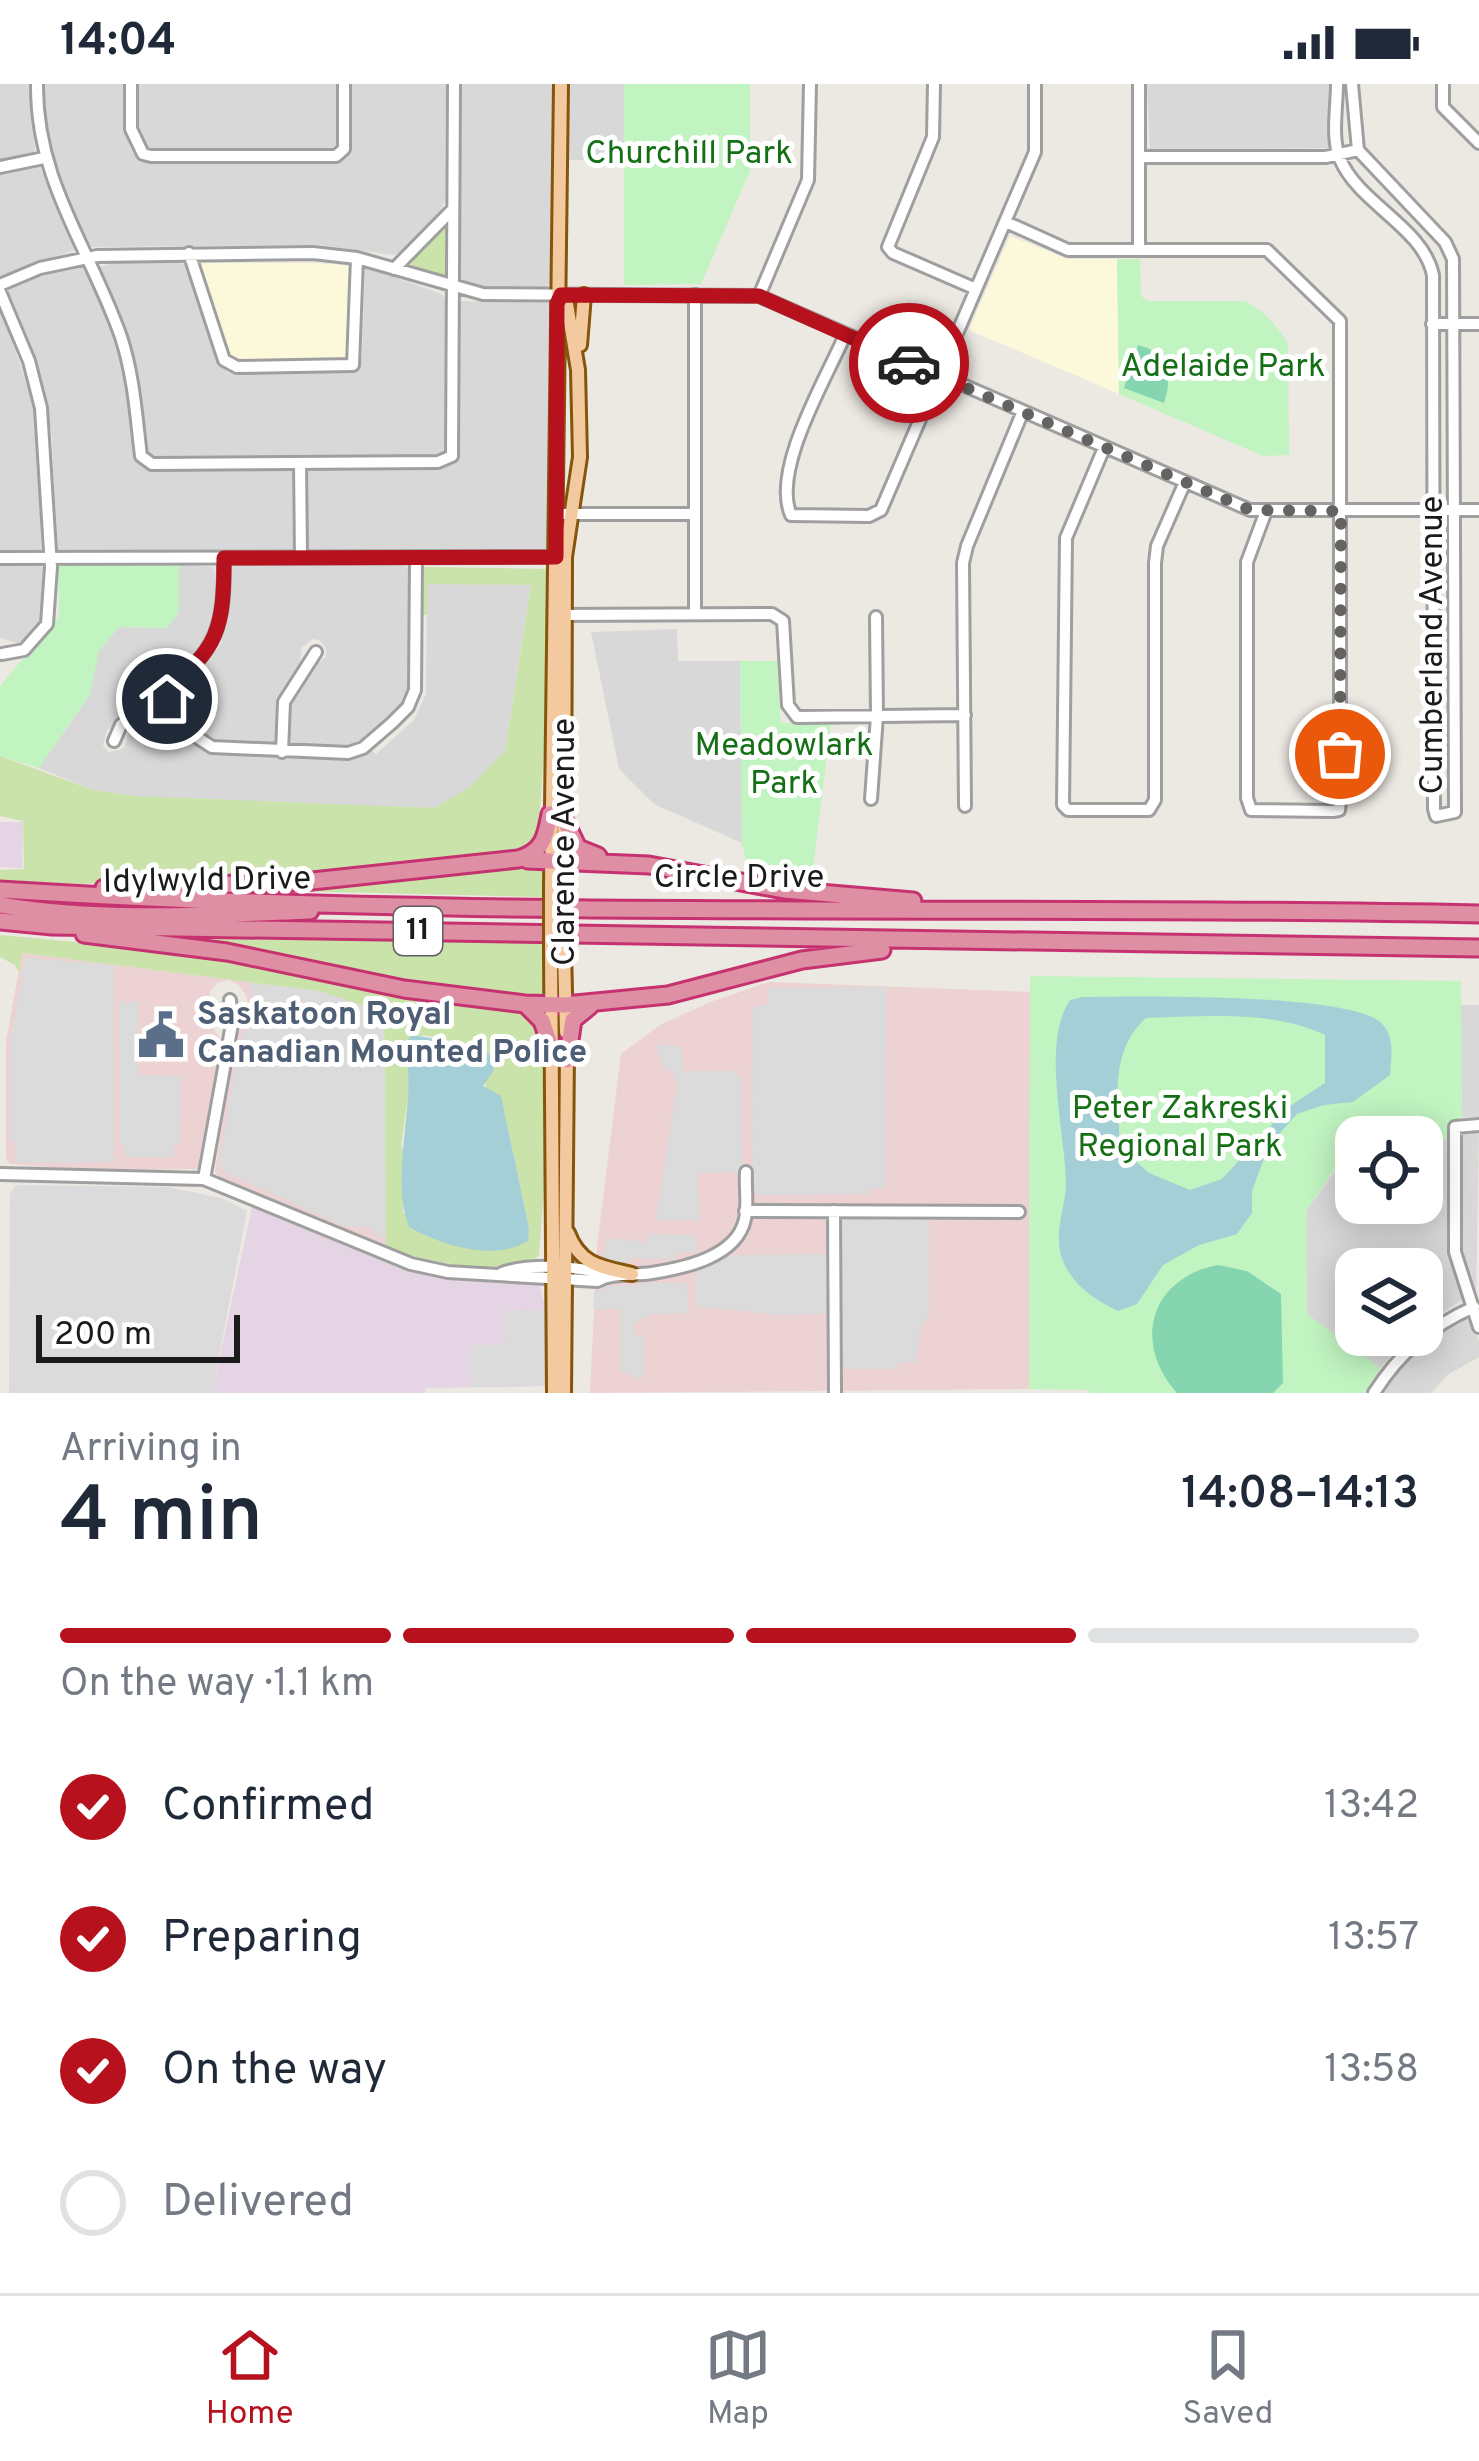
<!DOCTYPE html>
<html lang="en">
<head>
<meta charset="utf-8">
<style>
  body { margin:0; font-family:Overpass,sans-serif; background:#f6f6f7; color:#1f2937; height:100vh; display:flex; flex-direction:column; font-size:45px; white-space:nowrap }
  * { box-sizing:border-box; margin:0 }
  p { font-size:39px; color:#747a83 }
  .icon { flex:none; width:66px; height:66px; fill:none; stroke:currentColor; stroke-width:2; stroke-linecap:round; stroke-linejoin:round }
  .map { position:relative; height:1309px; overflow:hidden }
  .panel { display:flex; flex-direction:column; background:#fff; flex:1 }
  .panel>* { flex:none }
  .controls { position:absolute; left:1335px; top:1032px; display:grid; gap:24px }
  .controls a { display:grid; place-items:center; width:108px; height:108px; border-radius:24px; background:#fff; box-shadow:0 6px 30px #0003; font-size:60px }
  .scale { position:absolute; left:36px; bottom:30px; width:204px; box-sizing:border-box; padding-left:12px; border:6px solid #1b1b1b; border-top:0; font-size:33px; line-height:42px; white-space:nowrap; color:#1b1b1b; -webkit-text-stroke:9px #fff; paint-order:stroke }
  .pin { position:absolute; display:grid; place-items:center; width:102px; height:102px; color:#fff; margin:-51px; border:6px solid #fff; border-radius:50%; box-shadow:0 3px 12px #0007 }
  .courier { position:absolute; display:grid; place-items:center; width:120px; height:120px; margin:-60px; border:9px solid #b6111c; border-radius:50%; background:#fff; color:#222; box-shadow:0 3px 15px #0007 }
  .summary em { font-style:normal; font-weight:600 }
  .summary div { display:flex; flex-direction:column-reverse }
  .summary { display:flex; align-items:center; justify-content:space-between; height:204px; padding:0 60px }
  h1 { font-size:78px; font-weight:600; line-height:90px }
  .bar { display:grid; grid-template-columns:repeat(4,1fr); gap:18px 12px; align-content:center; height:144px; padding:0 60px }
  .bar i { height:15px; border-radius:9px; background:#e0e1e3 }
  .bar .on { background:#b6111c }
  .bar p { grid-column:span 4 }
  ol { padding:0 60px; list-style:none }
  li { display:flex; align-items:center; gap:36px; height:132px }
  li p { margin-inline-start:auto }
  li .icon { padding:12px; border-radius:50%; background:#b6111c; color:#fff; stroke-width:4 }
  li:last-child { color:#747a83 }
  li i { width:66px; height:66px; border:6px solid #e0e1e3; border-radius:50% }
  .status { display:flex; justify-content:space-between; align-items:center; height:84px; padding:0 60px; background:#fff; direction:ltr }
  .status svg { height:33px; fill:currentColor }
  .tabs { display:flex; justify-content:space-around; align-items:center; height:168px; border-top:3px solid #e0e1e3; background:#fff; font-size:33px; color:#747a83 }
  .tabs a { display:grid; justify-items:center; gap:6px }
  .tabs .on { color:#b6111c }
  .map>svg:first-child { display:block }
  .residential { fill:#d9d8d8 }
  .commercial { fill:#ecd2d2 }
  .industrial { fill:#e5d4e3 }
  .education { fill:#fcf9db }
  .grass { fill:#cae3ab; fill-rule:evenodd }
  .park { fill:#c1f4c1 }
  .pitch { fill:#85d5b1 }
  .parking { fill:#dbdbdb }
  .water { fill:#a5cfd6; fill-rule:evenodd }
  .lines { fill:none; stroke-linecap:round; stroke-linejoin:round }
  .minor-casing { stroke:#9f9f9f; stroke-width:16 }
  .major-casing { stroke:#86550c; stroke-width:18 }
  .highway-casing { stroke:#c63270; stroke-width:21 }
  .minor { stroke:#fff; stroke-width:10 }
  .major { stroke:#f3c99f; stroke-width:12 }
  .highway { stroke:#de8fa3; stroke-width:15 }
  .major-bridge-casing { stroke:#86550c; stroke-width:18; stroke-linecap:butt }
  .major-bridge { stroke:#f3c99f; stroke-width:12 }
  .done { stroke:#646361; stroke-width:12; stroke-dasharray:0 21.6 }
  .route { stroke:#b6111c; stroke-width:15 }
  .labels { text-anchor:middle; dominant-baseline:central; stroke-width:10; stroke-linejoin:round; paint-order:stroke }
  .shield { fill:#fff; stroke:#5f5f5f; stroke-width:3 }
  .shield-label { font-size:30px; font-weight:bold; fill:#1b1b1b }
  .park-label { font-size:33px; fill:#146f15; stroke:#fff }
  .street-label { font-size:33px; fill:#1b1b1b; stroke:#fff }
  .service-label { font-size:33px; font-weight:bold; fill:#4e5e75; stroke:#fff; text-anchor:start }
</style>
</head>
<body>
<div class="status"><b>14:04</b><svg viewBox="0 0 49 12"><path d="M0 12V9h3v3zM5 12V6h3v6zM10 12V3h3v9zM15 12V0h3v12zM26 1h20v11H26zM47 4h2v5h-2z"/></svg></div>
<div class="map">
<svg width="1479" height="1309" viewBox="0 0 1479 1309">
  <rect width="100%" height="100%" fill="#ece8e2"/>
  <!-- residential -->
  <path class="residential" d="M0 0H30L35 66 31 71 0 76Z
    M43 0H123L124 48 133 69 144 78 334 79 349 64 350 0H446L445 117 435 136 404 166 394 171 319 161 91 163 50 74 44 48Z
    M136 0H337V61L333 65 150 66 137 46Z
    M459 0H553V193L547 203H486L460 198Z
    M562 0H624V76H563Z
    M1147 0H1329L1328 64 1150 66Z
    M40 83 75 166 0 192V91Z
    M180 177 188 184 218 279 229 289 354 287 362 274 365 183 442 210 446 218 445 368 439 372H148L138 293 99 183 119 178Z
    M81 183 94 200 125 290 136 376 152 386H292L293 465 56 467 52 354 45 308 7 207 40 192Z
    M459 217 553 219V468H305V383H444L458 369Z
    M0 222 35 324 40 371 41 470H0Z
    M403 480 410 486 408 608 404 619 362 658 341 664 290 663 288 658 290 618 313 582 326 573V564L319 556 313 555 302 563 299 584 282 607 277 657 272 663 216 659 199 648 174 613 176 606 205 581 221 560 232 481Z
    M0 481H38L46 485 44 536 21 560 0 554Z
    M179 481 214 483 218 532 200 571 169 597 160 595 149 583 133 585 132 598 141 619 107 646 103 662 109 668 124 664 132 638 158 619 166 623 189 655 214 669 345 676 373 667 376 670 414 636 426 610 427 500H531L505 668 470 704 434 725 136 712 93 706 39 684 90 610 98 567 119 543 166 544 179 528Z
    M677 545 678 577H740L742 759 654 720 619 685 591 548Z
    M1461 921H1479V1033H1462Z
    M1466 1046H1479L1476 1217 1459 1162 1460 1053Z
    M1422 1056H1447L1448 1166 1463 1215 1422 1242V1185H1356V1251H1411L1380 1284 1307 1230V1126L1356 1058V1119H1422Z
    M1466 1235 1472 1238 1479 1257V1273L1449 1290 1431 1309H1380L1397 1285 1425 1258Z"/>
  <!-- commercial -->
  <path class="commercial" d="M22 869 319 907 384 929 386 1164 219 1094 215 1088 235 955 248 927 247 913 239 901 228 896 218 898 210 907V939L219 953 220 972 198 1085 85 1086 10 1080 6 1075V958Z
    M769 898 1030 908 1029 1305 590 1309 597 1163 621 970 660 941 713 917Z"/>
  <!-- industrial -->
  <path class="industrial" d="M0 738H23L22 784 0 783Z
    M252 1123 399 1184 452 1196 540 1200 547 1236 549 1302 426 1304 425 1309H212Z"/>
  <!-- education -->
  <path class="education" d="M1010 152 1068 175H1117L1119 310 969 246Z
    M317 179 351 182 349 277 236 279 230 275 201 179Z"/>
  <!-- grass -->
  <path class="grass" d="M446 142V192L411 181 414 173Z
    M423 483 550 485 552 542 539 744 536 756 523 769 321 792 78 800 0 796V786L24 785 23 737 0 732V672L93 706 136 712 434 724 470 703 505 667 531 501 428 500 427 531H423Z
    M536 778 543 784V813L295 807 481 781Z
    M0 851 206 870 406 914 526 927 542 948 545 1090 539 1171C514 1198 417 1175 386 1164L384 929 319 907 22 869 19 889 15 881 0 873ZM424 951 458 958 485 995 486 1006 501 1013 529 1144 403 1129 405 1074 401 1061 408 1012V955Z
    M206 855 543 858V914L375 893Z"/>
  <!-- park -->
  <path class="park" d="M624 0H750V87L701 200 624 201Z
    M1117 175H1140L1141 212 1148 217H1244C1262 224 1279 244 1288 260L1289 371 1263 372 1119 310Z
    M179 481V528L167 544 119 543 99 567 90 610 39 684 0 672V602L59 532 58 482Z
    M740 577H777L781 639 831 640 811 798 749 789 742 759Z
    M1030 892 1461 897 1462 1033 1448 1040 1447 1056 1356 1053 1307 1126V1230L1380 1284 1365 1309H1090L1089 1306 1029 1305Z"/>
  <!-- pitch -->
  <path class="pitch" d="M1138 261C1169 269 1173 291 1164 319L1124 304Z
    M1218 1181 1247 1187 1281 1210 1283 1299 1273 1309H1177C1132 1259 1150 1194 1218 1181Z"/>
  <!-- parking -->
  <path class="parking" d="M25 874 114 881V1078L15 1079 16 1058 10 1057 11 956Z
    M249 899 319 907 384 929 386 1153H378L369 1143H346L223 1087 219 1080 240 957 255 924Z
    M886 903 885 1105H870L869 1110 756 1111V1104H752L753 923 768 920V904Z
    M119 917 138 918V991L181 992 180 1059 174 1060V1073H125V1061H120Z
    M657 960 681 963 683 987H737L738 993H741L742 1088 697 1089 699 1137 656 1136 677 1001 673 989 661 980Z
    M16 1101 167 1103 221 1114 247 1127 212 1309H9L10 1110Z
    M839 1132H929V1231L920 1246 916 1279H898V1285H839Z
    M648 1149 696 1152V1168H677L676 1176 628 1174 626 1180 601 1177 607 1154 647 1158Z
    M825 1170 826 1230 780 1231 695 1222 696 1189 732 1171Z
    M641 1199H687L689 1229 651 1230 634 1240V1251H644V1293L637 1294 621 1288V1225H593L594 1208 608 1202H640Z
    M505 1226 544 1227V1302L471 1303 470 1261H504Z"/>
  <!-- water -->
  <path class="water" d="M1082 913C1135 912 1347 909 1380 938 1396 952 1391 972 1390 991L1353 1018 1324 1021 1297 1030 1269 1061 1252 1107V1129L1237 1150 1199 1161 1163 1181 1137 1220 1118 1227C1093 1215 1069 1199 1061 1171 1054 1145 1066 1123 1066 1098 1065 1047 1041 959 1070 916ZM1146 934C1204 932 1272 926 1325 951V999L1287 1024 1222 1095 1190 1106 1149 1089 1120 1063C1118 1017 1109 967 1146 934Z
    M413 951 479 963 489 970 494 986 483 1002 501 1012 529 1144 528 1157C494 1178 441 1161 409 1143 394 1107 406 1051 408 1012 409 993 407 974 408 955Z"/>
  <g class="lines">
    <defs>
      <path id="minor" d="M37 0C36 98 90 164 121 253 134 293 136 331 141 372L152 380 438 378 452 372 454 0
        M131 0V45L143 70 151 72H336L344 65V0
        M934 0 933 53 888 163 893 169 976 205
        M1139 0V166
        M1337 0C1337 22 1331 55 1340 75 1359 120 1423 143 1433 191L1434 725 1436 732 1455 728 1453 175 1445 158 1358 66 1352 0
        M1443 0V23L1479 59
        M1139 73H1326L1358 66
        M0 83 44 74
        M1006 138 1068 166H1267L1340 237V718L1339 726 1333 727 1251 726 1247 714V478L1266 427
        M189 169 224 276 237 283 353 281 357 174
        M394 185 453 125
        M0 201 40 184 97 172 313 169 357 174 483 210 759 212 1250 426H1479
        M0 208 29 277 41 324 51 483 47 540 24 566 2 570
        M695 211V529
        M759 212 808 96 810 0
        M1432 240H1479
        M845 251C826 295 771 386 791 431L869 432 881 426 1035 68V0
        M1104 364 1066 454 1063 721 1068 726H1149L1155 716V479L1157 462 1185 398
        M300 379 301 473
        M557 430H695
        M0 474 562 473
        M224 474C224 543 219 566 162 608L195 652 212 663 348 669 363 664 392 639 408 623 415 606 416 474
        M557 531 772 530 783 537 788 621 797 633 965 631
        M141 592 156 612
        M114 657 121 641 162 608
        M282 668 284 618 316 568
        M871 715 877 632 876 533
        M965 722 963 479 967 462 1023 327
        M1479 1041 1455 1043V1168L1479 1243
        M0 1090 204 1095 411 1180 448 1188 597 1197C614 1188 634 1192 652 1189 684 1184 737 1173 745 1135 748 1121 745 1103 746 1088
        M204 1095 232 940 230 916
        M745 1127 1019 1128
        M834 1127 835 1309
        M502 1189C530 1179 580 1182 608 1191
        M1374 1309C1399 1269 1431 1242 1474 1223"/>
      <path id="major" d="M561 211 567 220 578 286 580 373 565 473 564 804
        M580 261 584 211
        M551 804 561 0
        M551 866 554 1309
        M564 866 566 948
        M568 1149C580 1181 601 1183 632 1190
        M564 1309 567 968"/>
      <path id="highway" d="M566 739 578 764 598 772
        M527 776 649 781 784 806 913 817
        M104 804 303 798 518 775C543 768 546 753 550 730
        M0 806C492 837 986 820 1479 830
        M0 821C101 838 208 831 310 827
        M0 837 52 842 1479 864
        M84 850 227 868 404 905 525 920 565 921 668 911 802 876 882 866
        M525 920 542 937 549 957
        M567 976 573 936 590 922"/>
    </defs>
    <!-- minor casing -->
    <use href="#minor" class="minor-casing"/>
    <!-- major casing -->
    <use href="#major" class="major-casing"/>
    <!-- highway casing -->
    <use href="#highway" class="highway-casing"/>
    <!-- minor -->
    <use href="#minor" class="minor"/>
    <!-- major -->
    <use href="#major" class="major"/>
    <!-- highway -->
    <use href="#highway" class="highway"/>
    <defs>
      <path id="major-bridge" d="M564 804V866
        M551 866V804"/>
    </defs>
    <!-- major-bridge casing -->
    <use href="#major-bridge" class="major-bridge-casing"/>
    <!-- major-bridge -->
    <use href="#major-bridge" class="major-bridge"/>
  </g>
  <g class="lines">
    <!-- done -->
    <path class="done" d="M909 279 1250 426 1341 427 1340 670"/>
    <!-- route -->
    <path class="route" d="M167 615 163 608C219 565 224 544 224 474L556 473 557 220 561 211 759 212 909 279"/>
  </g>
  <!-- icons -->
  <defs>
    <symbol id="civic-bare" viewBox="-9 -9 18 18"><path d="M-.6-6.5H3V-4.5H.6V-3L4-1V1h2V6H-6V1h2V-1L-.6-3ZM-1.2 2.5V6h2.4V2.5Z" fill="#5c6f8a" stroke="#fff" stroke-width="2.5" paint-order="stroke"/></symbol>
  </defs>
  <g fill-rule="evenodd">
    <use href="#civic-bare" x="128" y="918" width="66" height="66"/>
  </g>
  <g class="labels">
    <!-- shield labels -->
    <rect class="shield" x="394" y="823" width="48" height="48" rx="9"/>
    <g class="shield-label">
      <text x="418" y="847">11</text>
    </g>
    <!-- park labels -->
    <g class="park-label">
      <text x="689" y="71">Churchill Park</text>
      <text x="1223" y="284">Adelaide Park</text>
      <text x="784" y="663">Meadowlark<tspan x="784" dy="38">Park</tspan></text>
      <text x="1180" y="1026">Peter Zakreski<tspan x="1180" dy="38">Regional Park</tspan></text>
    </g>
    <!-- street labels -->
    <g class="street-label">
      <text transform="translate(1434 561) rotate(-90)">Cumberland Avenue</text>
      <text transform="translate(566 758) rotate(-90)">Clarence Avenue</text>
      <text x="739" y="795">Circle Drive</text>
      <text transform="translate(207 798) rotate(-1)">Idylwyld Drive</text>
    </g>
    <!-- service labels -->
    <g class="service-label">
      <text x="197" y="932">Saskatoon Royal<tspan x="197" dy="38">Canadian Mounted Police</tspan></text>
    </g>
  </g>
</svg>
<div class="controls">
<a><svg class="icon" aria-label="locate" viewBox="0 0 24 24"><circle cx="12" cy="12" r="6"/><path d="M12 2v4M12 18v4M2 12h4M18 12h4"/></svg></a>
<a><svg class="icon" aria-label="layers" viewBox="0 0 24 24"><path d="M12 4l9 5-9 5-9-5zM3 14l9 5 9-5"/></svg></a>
</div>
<div class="scale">200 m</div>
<div class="pin" style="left:1340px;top:670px;background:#ea580c"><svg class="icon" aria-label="bag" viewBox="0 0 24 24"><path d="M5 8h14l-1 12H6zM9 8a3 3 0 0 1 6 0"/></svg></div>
<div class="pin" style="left:167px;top:615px;background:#1f2937"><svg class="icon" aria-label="home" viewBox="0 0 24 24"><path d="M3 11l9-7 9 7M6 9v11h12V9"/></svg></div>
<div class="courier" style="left:909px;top:279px"><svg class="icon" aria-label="car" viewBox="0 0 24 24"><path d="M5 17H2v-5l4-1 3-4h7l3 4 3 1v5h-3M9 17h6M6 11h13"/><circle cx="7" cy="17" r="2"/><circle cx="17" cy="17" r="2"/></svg></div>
</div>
<section class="panel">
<div class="summary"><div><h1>4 min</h1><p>Arriving in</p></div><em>14:08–14:13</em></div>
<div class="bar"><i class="on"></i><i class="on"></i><i class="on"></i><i></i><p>On the way · 1.1 km</p></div>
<ol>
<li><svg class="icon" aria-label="check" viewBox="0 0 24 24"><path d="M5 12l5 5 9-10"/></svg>Confirmed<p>13:42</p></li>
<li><svg class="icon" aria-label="check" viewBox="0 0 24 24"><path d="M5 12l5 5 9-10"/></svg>Preparing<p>13:57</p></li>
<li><svg class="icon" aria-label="check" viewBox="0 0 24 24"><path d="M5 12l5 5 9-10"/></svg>On the way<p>13:58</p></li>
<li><i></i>Delivered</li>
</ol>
</section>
<nav class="tabs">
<a class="on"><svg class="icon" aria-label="home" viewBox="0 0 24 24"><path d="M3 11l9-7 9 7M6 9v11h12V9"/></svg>Home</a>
<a><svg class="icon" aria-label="map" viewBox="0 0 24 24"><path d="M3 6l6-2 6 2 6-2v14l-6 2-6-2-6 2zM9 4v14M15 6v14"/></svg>Map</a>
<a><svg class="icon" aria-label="saved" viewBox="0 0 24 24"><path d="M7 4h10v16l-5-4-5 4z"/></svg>Saved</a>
</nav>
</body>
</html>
